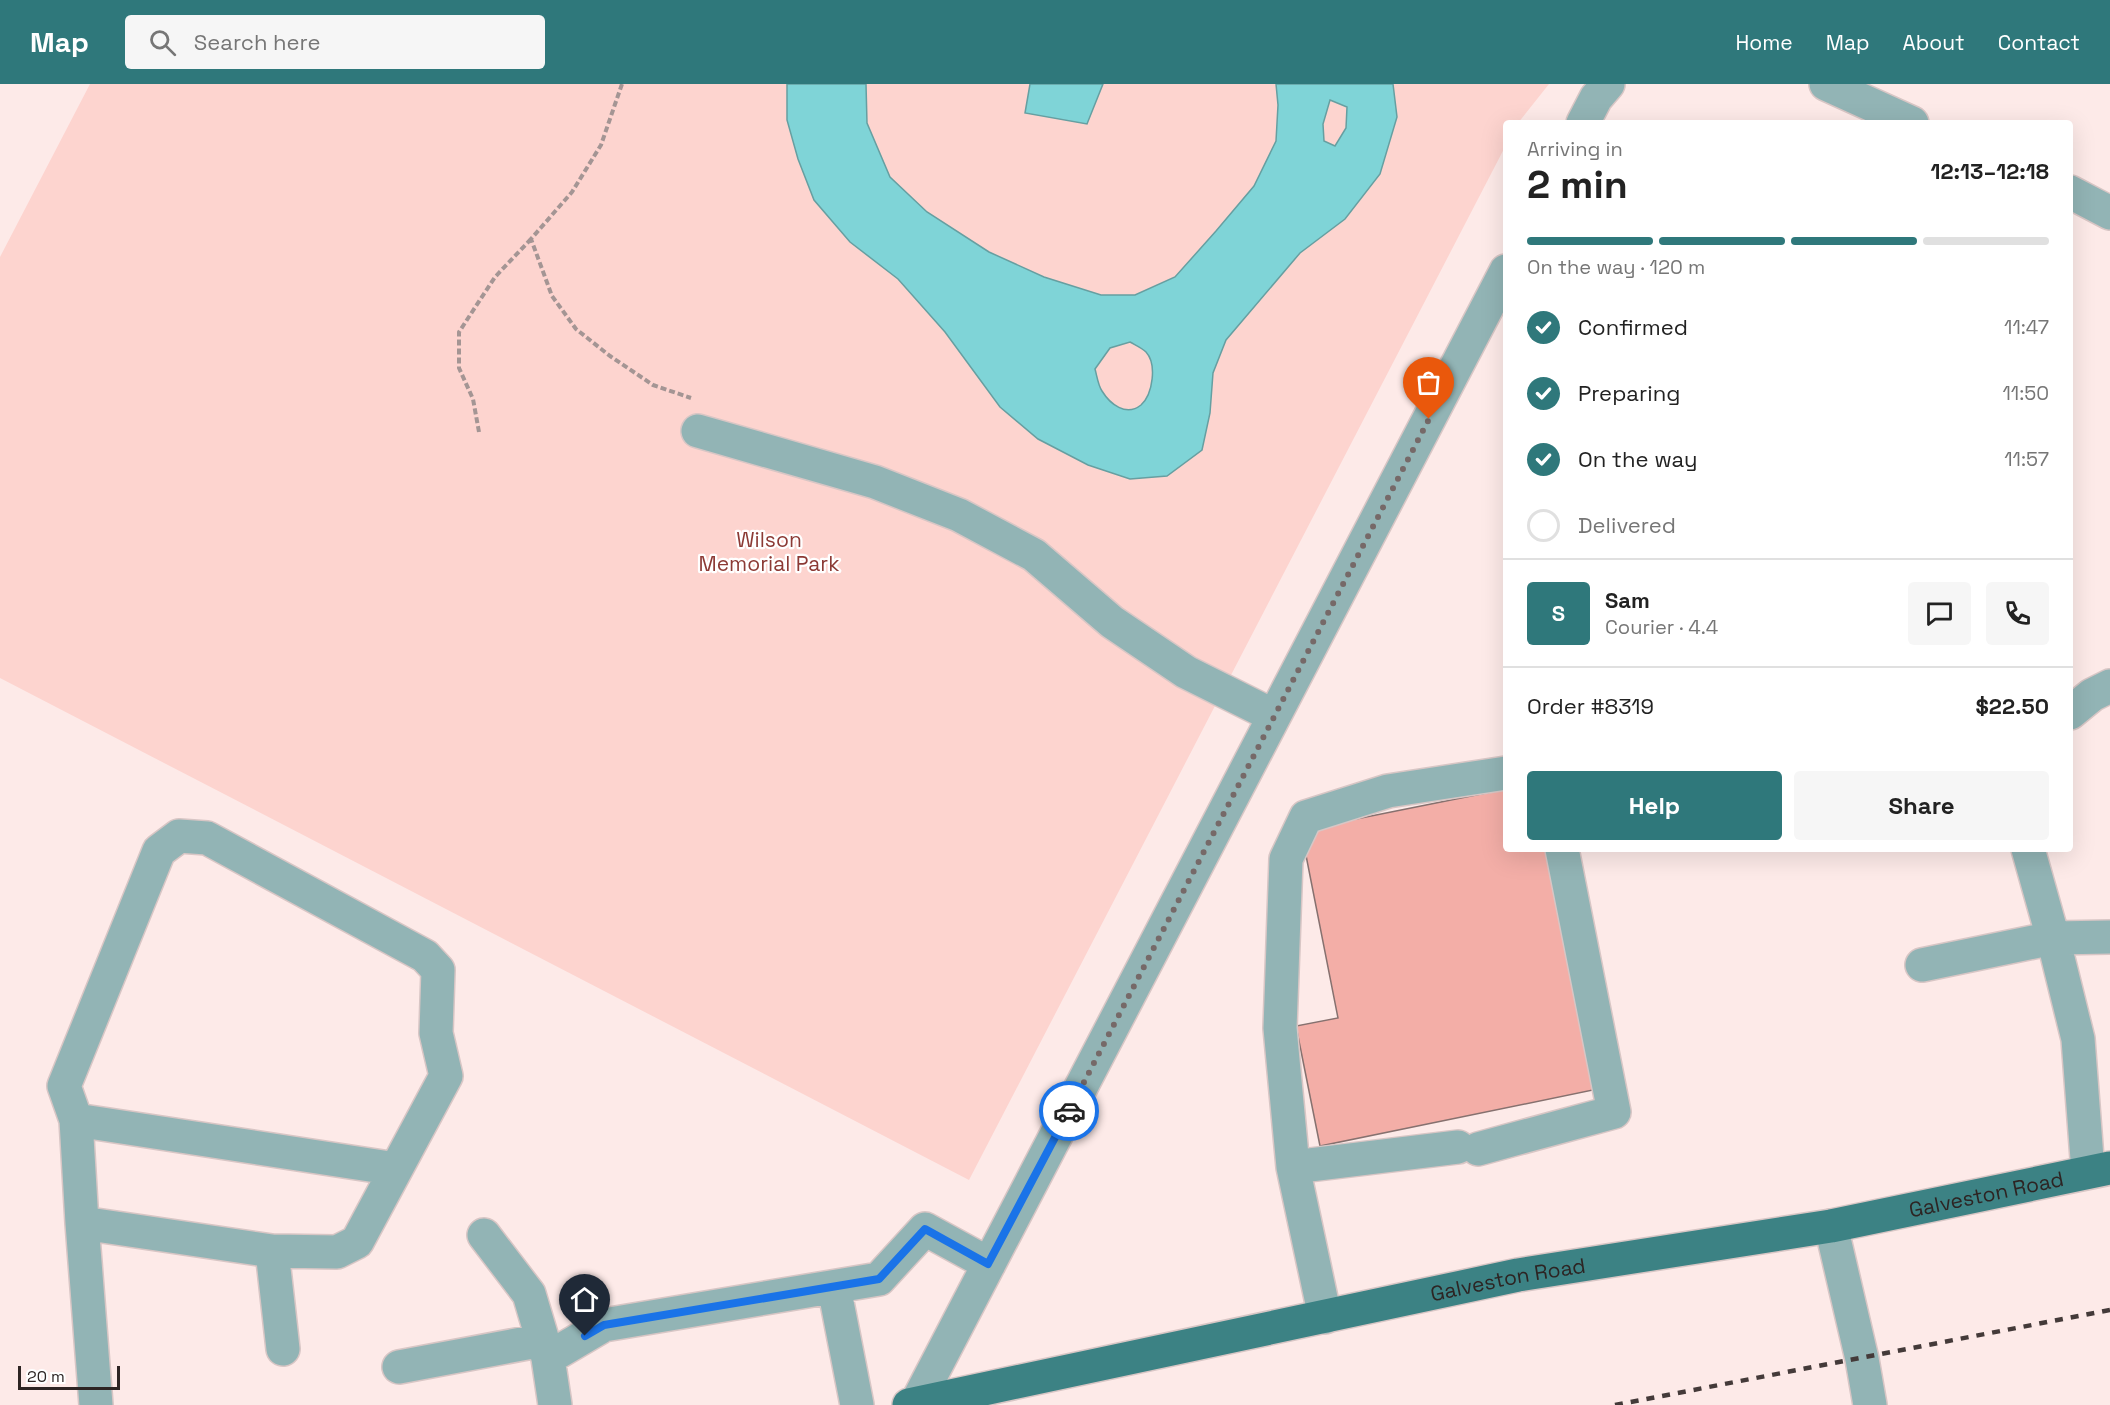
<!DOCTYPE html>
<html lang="en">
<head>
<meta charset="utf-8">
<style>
  body { margin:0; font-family:"Space Grotesk",sans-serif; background:#f6f6f6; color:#222; height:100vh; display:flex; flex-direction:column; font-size:22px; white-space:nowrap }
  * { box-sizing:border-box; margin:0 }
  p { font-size:20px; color:#767676 }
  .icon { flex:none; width:33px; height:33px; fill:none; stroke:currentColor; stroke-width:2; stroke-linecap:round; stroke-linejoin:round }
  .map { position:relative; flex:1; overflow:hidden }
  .panel { position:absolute; left:1503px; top:36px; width:570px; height:732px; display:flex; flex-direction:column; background:#fff; border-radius:6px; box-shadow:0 6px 24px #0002 }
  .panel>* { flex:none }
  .scale { position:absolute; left:18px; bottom:15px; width:102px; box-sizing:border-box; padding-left:6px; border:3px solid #2d2423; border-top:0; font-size:16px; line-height:21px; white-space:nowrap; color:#2d2423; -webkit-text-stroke:4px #fff; paint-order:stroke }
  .pin { position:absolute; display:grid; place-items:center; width:51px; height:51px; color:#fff; margin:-62px -26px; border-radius:50% 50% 50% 0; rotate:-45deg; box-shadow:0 0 6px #0007 }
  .pin .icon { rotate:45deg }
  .courier { position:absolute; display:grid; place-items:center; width:60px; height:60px; margin:-30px; border:4px solid #1a73e8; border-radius:50%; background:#fff; color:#222; box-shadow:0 2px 8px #0007 }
  .overview em { font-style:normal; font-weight:700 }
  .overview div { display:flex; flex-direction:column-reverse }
  .overview { display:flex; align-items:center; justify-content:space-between; height:102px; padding:0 24px }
  h1 { font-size:39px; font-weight:700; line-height:45px }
  .bar { display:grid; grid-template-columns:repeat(4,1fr); gap:9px 6px; align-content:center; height:72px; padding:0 24px }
  .bar i { height:8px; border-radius:4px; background:#e0e0e0 }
  .bar .on { background:#2f787b }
  .bar p { grid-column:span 4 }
  .line { display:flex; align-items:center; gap:15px; padding:0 24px; border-top:2px solid #e0e0e0 }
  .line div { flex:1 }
  .round { display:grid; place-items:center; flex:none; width:63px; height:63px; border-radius:6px; background:#f6f6f6 }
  ol { padding:0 24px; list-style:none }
  li { display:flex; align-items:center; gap:18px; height:66px }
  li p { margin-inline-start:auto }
  li .icon { padding:6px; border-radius:50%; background:#2f787b; color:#fff; stroke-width:4 }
  li:last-child { color:#767676 }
  li i { width:33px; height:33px; border:3px solid #e0e0e0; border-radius:50% }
  .action { display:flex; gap:12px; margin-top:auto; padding:12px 24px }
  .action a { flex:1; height:69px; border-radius:6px; background:#2f787b; color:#fff; font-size:24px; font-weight:700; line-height:69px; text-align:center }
  .action a+a { background:#f6f6f6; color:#222 }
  header { display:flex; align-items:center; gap:36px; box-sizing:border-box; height:84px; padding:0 30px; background:#2f787b; color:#fff }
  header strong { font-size:28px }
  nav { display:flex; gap:33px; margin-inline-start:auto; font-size:21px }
  .search { width:420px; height:54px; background:#f6f6f6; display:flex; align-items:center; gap:15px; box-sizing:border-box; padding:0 21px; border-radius:6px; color:#767676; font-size:22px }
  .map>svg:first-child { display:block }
  .green { fill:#fdd4cf }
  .water { fill:#7fd4d7; stroke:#669fa1; stroke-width:1.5; fill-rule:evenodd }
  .building { fill:#f3aea7; stroke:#86716f; stroke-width:1.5 }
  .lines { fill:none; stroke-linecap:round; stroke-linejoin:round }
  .minor-casing { stroke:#d8c6c5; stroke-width:36 }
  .major-casing { stroke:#d8c6c5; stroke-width:36 }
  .path { stroke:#a49594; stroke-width:4; stroke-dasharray:6 3; stroke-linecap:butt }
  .minor { stroke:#92b4b5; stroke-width:33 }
  .major { stroke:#3c8284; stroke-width:33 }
  .rail { stroke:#443a39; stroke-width:4.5; stroke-dasharray:8 8; stroke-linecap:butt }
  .done { stroke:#766968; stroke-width:6; stroke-dasharray:0 10.8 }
  .route { stroke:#1a73e8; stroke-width:8 }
  .labels { text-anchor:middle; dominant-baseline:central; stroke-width:4.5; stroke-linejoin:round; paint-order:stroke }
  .park-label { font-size:21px; fill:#8c3a35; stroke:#fff }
  .street-label { font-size:21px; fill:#2d2423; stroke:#fff }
</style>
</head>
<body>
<header>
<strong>Map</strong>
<div class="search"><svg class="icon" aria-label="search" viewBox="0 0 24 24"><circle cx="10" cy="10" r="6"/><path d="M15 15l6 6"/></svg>Search here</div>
<nav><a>Home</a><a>Map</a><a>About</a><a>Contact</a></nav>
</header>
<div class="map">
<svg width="2110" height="1321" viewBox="0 0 2110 1321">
  <rect width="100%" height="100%" fill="#fdeae8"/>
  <!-- green -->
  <path class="green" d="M90 0H1549L1518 39H1506V61L969 1096 0 594V173Z"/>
  <!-- water -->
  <path class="water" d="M787 0H866L867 39 890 93 927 128 989 168 1044 193 1101 211H1135L1175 193 1216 147 1254 102 1276 57 1278 21 1276 0H1393L1397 33 1380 90 1345 135 1300 169 1226 256 1213 289 1210 329 1202 366 1167 392 1130 395 1088 381 1038 355 1000 323 945 248 898 195 850 158 814 116 798 75 787 36ZM1330 16 1347 23 1346 44 1335 62 1324 57 1323 40ZM1130 258C1135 261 1142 264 1146 268 1157 280 1153 310 1141 321 1126 333 1110 320 1102 307 1098 301 1097 292 1095 285L1110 264Z
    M1030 0H1103L1087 40 1025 29Z"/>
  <!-- building -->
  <path class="building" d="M1506 705V765H1546L1593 1006 1320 1062 1296 942 1338 934 1301 746Z"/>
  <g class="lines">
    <defs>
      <path id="minor" d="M1826 0 1912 39
        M1583 39 1596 14 1608 0
        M2070 108 2110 129
        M698 347 875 398 959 431 1034 471 1112 538 1186 588 1274 632
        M2070 629 2092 611 2110 602
        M2028 765 2053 854 2078 955 2088 1088
        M1922 881 2053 854 2110 853
        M76 1036 396 1085
        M1458 1063 1293 1083 1280 944 1286 775 1306 733 1388 707 1506 689
        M1478 1065 1614 1028 1562 765
        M1293 1083 1325 1233
        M82 1139 272 1167 337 1168 357 1158 446 992 436 949 438 886 425 872 207 754 179 752 159 767 64 1002 76 1036 82 1139 96 1321
        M1831 1142 1862 1275 1870 1321
        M484 1151 529 1210 548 1274
        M272 1167 283 1265
        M834 1203 857 1321
        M399 1283 543 1256
        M916 1320 1506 187
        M555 1321 548 1274 604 1241 879 1195 925 1145 989 1180"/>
      <g id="major">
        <path id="s1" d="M909 1321 1518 1191 1831 1142 2110 1084"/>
      </g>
    </defs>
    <!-- minor casing -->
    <use href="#minor" class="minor-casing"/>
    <!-- major casing -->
    <use href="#major" class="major-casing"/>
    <!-- path -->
    <path class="path" d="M622 0 601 61 572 108 531 155 552 212 576 245 610 272 653 301 691 314
      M479 348 473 315 459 284V248L495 193 531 155"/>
    <!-- minor -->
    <use href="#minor" class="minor"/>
    <!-- major -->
    <use href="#major" class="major"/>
    <!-- rail -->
    <path class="rail" d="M1615 1321 2110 1226"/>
  </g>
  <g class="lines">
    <!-- done -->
    <path class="done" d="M1069 1027 1429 335"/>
    <!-- route -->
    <path class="route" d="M585 1252 604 1241 879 1195 925 1145 988 1180 1069 1027"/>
  </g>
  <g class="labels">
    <!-- park labels -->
    <g class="park-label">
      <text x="769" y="455">Wilson<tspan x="769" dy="24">Memorial Park</tspan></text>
    </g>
    <!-- street labels -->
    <g class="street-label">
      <text stroke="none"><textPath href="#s1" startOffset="1098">Galveston Road</textPath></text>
      <text stroke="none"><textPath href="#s1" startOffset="612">Galveston Road</textPath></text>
    </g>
  </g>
</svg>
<div class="scale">20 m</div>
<div class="pin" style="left:1429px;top:335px;background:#ea580c"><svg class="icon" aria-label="bag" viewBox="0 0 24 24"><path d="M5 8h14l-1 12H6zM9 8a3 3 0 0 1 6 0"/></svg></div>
<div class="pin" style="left:585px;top:1252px;background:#1f2937"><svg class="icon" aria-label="home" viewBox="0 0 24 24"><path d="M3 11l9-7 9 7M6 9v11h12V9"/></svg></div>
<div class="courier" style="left:1069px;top:1027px"><svg class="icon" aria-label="car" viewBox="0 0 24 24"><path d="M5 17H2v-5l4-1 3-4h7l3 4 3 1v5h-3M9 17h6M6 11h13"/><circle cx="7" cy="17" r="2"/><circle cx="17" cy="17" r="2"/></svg></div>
<section class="panel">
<div class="overview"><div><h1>2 min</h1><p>Arriving in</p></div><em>12:13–12:18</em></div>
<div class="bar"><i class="on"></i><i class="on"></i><i class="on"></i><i></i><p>On the way · 120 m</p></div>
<ol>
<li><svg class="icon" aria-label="check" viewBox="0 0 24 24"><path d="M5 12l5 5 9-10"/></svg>Confirmed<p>11:47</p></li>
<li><svg class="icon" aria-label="check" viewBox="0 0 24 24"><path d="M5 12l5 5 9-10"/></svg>Preparing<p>11:50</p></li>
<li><svg class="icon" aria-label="check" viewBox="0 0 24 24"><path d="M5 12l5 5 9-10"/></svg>On the way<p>11:57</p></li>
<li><i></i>Delivered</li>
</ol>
<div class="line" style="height:108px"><b class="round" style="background:#2f787b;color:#fff">S</b><div><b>Sam</b><p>Courier · 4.4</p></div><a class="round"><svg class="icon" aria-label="chat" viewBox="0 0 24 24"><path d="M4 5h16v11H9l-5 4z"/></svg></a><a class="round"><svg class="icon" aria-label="phone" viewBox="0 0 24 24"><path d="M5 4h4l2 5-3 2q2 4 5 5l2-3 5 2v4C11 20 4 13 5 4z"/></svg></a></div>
<div class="line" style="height:78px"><div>Order #8319</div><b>$22.50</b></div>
<div class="action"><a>Help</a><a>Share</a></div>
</section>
</div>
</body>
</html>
